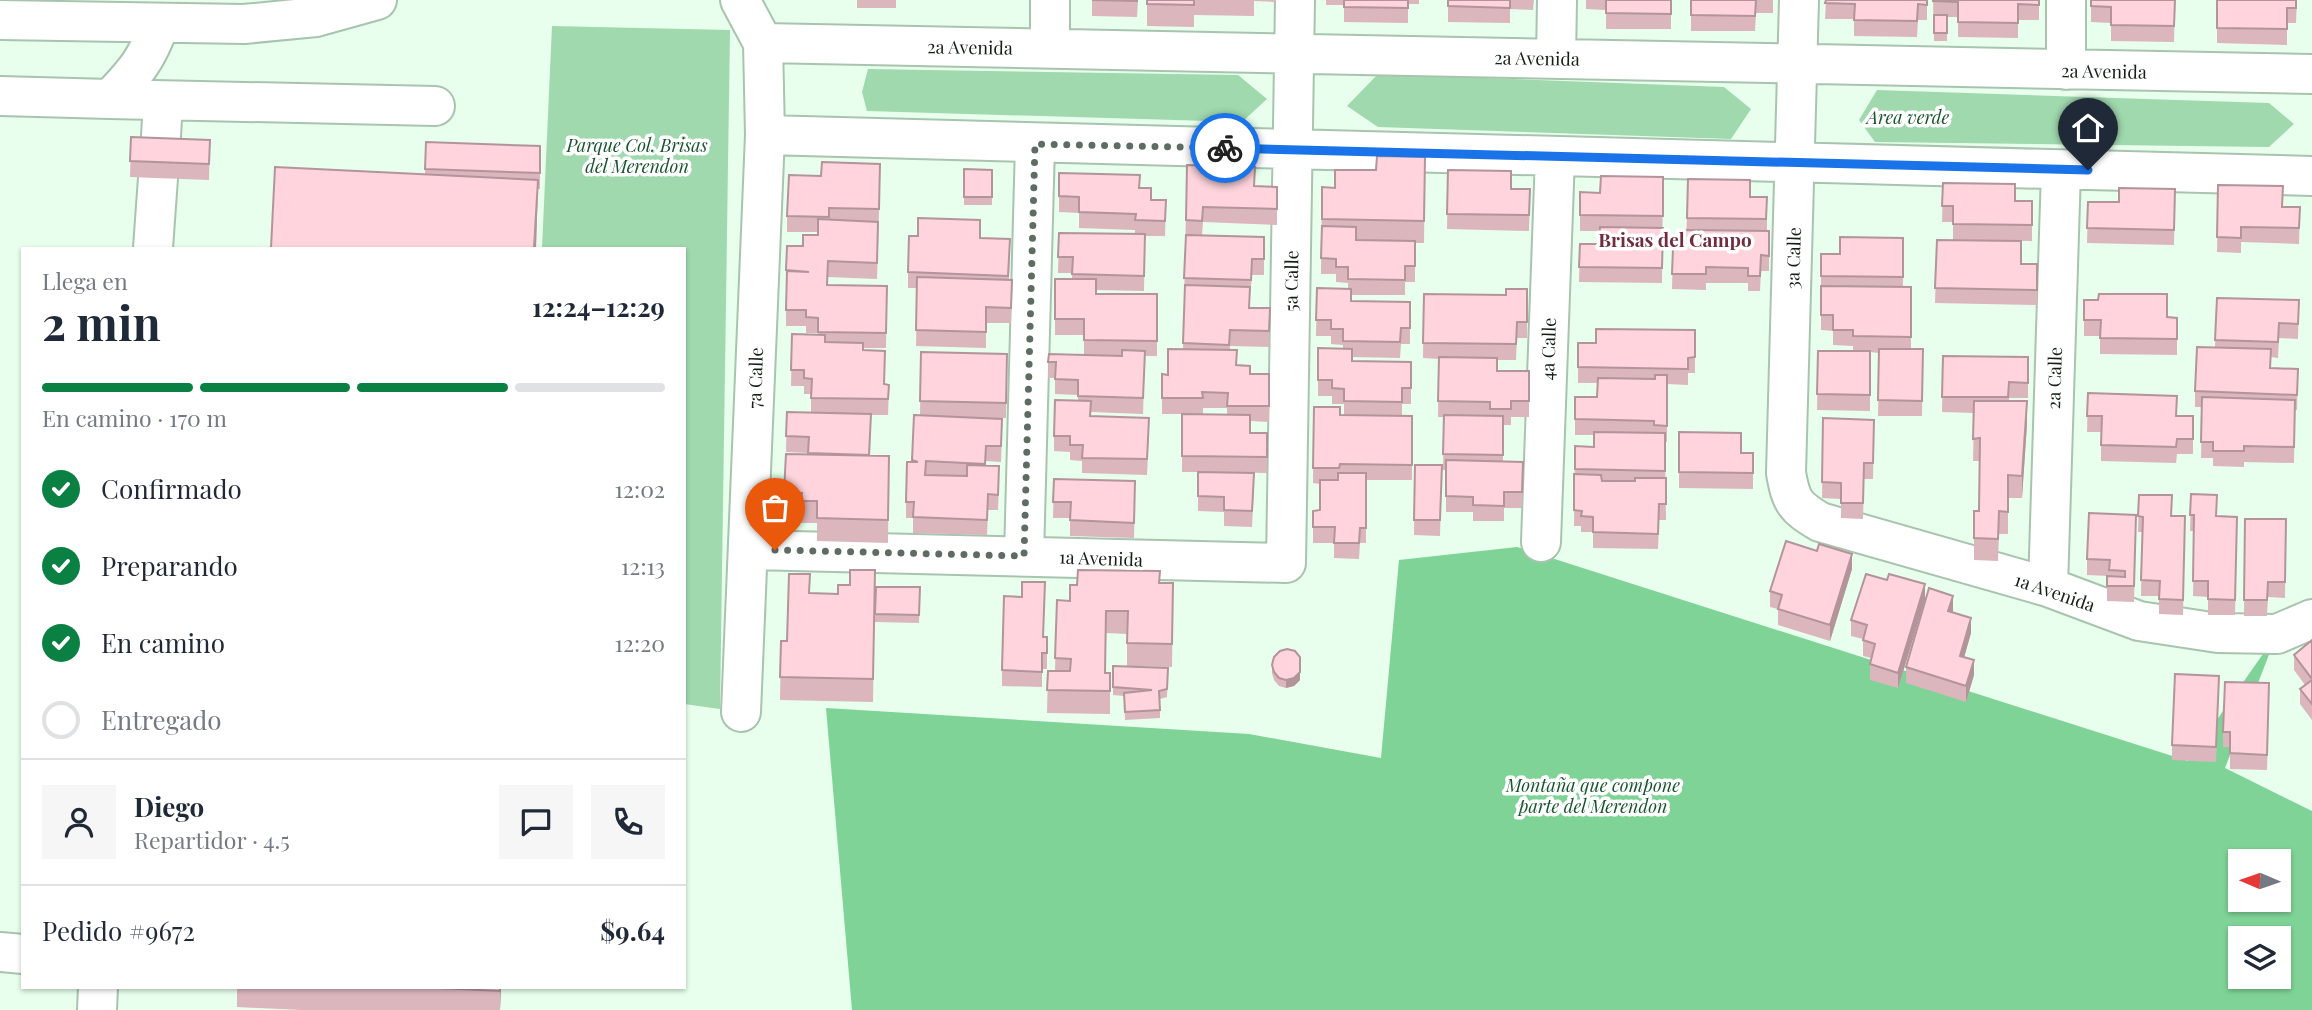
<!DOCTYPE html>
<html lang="es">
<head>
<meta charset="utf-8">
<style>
  body { margin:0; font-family:"Playfair Display",serif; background:#f6f6f7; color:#1f2937; height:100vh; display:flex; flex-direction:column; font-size:26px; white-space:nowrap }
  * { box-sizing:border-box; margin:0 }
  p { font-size:23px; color:#747a83 }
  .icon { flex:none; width:38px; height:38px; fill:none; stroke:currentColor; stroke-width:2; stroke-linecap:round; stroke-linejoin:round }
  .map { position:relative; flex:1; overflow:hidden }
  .drawer { position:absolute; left:21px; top:247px; width:665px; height:742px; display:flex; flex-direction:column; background:#fff; border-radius:0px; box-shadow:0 2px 5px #0004 }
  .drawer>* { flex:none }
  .needle { width:46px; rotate:272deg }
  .buttons { position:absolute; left:2228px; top:849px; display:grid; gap:14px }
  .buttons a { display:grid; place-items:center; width:63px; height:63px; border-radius:0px; background:#fff; box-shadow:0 2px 5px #0004; font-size:35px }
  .pin { position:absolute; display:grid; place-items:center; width:60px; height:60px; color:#fff; margin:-72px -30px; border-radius:50% 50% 50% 0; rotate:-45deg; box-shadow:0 0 7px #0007 }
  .pin .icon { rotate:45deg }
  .courier { position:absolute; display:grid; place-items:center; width:70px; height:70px; margin:-35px; border:5px solid #1a73e8; border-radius:50%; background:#fff; color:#222; box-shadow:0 2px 9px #0007 }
  .overview em { font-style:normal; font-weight:700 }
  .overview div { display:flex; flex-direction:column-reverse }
  .overview { display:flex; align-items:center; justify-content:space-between; height:119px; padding:0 21px }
  h1 { font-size:46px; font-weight:700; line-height:52px }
  .bar { display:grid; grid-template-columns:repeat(4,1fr); gap:10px 7px; align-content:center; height:84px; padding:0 21px }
  .bar i { height:9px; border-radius:5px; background:#e0e1e3 }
  .bar .selected { background:#0b8043 }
  .bar p { grid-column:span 4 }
  .line { display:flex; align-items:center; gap:18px; padding:0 21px; border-top:2px solid #e0e1e3 }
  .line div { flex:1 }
  .round { display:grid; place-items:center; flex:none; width:74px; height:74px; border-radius:0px; background:#f6f6f7 }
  ol { padding:0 21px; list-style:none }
  li { display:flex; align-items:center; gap:21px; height:77px }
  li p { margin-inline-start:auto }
  li .icon { padding:7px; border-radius:50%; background:#0b8043; color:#fff; stroke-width:4 }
  li:last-child { color:#747a83 }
  li i { width:38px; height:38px; border:4px solid #e0e1e3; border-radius:50% }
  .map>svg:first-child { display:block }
  .green { fill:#a0d9ae }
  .forest { fill:#7fd396; fill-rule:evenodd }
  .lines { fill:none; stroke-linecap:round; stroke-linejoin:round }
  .minor-casing { stroke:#a8c4ae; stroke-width:42 }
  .minor { stroke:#fff; stroke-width:38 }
  .wall { fill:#dbb6bd }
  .shaded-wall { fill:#b2949a }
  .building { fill:#ffd4dc; stroke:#b2949a; stroke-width:2 }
  .done { stroke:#5e6d62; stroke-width:7; stroke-dasharray:0 12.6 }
  .route { stroke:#1a73e8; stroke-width:9 }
  .labels { text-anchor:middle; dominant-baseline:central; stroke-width:7; stroke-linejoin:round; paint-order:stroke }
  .street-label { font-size:18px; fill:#141f17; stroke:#fff }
  .park-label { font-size:18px; font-style:italic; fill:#18552e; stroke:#fff }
  .neighbourhood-label { font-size:19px; font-weight:bold; fill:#722c40; stroke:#fff }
</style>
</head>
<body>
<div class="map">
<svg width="2312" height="1010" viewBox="0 0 2312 1010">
  <rect width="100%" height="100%" fill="#e7ffec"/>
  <!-- green -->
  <path class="green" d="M552 26 730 30 720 709 684 704V248H542Z
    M868 69 1238 75 1267 99 1242 122 867 111 862 92Z
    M1378 74 1724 87 1751 109 1731 139 1378 127 1347 106Z
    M1877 90 2269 103 2294 124 2269 147 1875 142 1859 120Z"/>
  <!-- forest -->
  <path class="forest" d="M1517 547 2188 761 2277 634 2225 768 2312 811V1010H852L826 708 1249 734 1381 758 1399 560ZM2240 861H2278V900H2240ZM2240 938H2278V976H2240Z"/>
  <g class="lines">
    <defs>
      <path id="minor" d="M740 0 763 43 765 135 741 712
        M1799 0 1786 473C1791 502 1795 507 1820 522L2048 587 2139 621 2218 633 2277 634 2312 619
        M0 20 244 24 316 17 377 0
        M763 43 2312 74
        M1050 48V0
        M1556 59 1557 0
        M2066 70V0
        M0 96 110 99C136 72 147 59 160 23
        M110 99 435 106
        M765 135 2312 176
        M160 154 163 101
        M153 248 158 178
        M1541 542 1555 156
        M748 550 1286 563 1295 0
        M1024 556 1035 144
        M2048 587 2061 170
        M0 952 23 954
        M97 1010 98 987"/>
    </defs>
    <!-- minor casing -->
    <use href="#minor" class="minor-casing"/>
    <!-- minor -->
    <use href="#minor" class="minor"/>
  </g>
  <!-- wall -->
  <path class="wall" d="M857 0H896V8H857Z
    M1092 0H1138L1137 17 1092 16Z
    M1147 0H1276V2L1254 1V16L1194 15V27L1147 26Z
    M1326 0H1419V4H1408V23L1344 22V5H1326Z
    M1448 0H1534L1533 10 1510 9V23L1448 22Z
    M1586 0H1671V29H1606V10L1586 9Z
    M1691 0H1773V13H1756L1755 31H1691Z
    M1826 0H1927V20H1918L1917 37 1854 36V19H1825Z
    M1933 0H2039V20H2018V38L1958 37V17H1947V41H1934Z
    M2091 0H2175L2174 42 2111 41V23L2091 22Z
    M2217 0H2297L2296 23H2287V45L2217 43Z
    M131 137 210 140 209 180 130 177Z
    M426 142 540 146V189H538L536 248H271L425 174Z
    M1425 157 1424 243H1415V282H1405V295H1351V301L1410 302V344H1401L1400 358 1352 357V361L1411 362V404H1402V416H1412V480H1366V543H1360L1359 559 1334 558V543H1313V511L1320 510V484L1313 483 1314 407 1344 415V404H1332V396H1318V348H1343V345L1331 344V336H1316L1317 288 1348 289V283L1336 282V274H1321L1322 187 1335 188 1376 170Z
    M1187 165 1255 186 1277 187V225L1203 222 1202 236 1264 237V275H1252L1249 308H1270L1269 347 1230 346V350L1237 365 1250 374H1269V422L1250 421V433H1267V473L1213 472 1254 489 1252 527 1224 526V512L1198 511V472H1182V414H1227V408H1203V414H1162V374L1168 375 1183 349Z
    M964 169 992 170V205H964Z
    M1448 170 1511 189H1530L1529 231 1447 229Z
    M1059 173 1140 188 1151 200H1166L1165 236H1145L1144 291 1096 290V294H1157V356H1145L1143 414 1091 412V416L1149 433 1147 475 1082 473V461L1070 460V452L1054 451V436L1078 400V395L1055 394V378H1048L1049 354 1084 355V335H1055V279H1072V273H1058L1059 233 1135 234V230L1079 228V213L1059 212Z
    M1663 177 1662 283 1579 282 1580 244H1599L1600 231H1580V192L1600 193Z
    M1688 179 1750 197H1767V231H1769V271H1761L1760 291H1748V283H1706V290L1672 289 1673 248H1686Z
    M880 180 877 279 828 277V285L887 286 886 348H863V350L885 384 889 385 888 415H871L870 455 889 456 888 543 817 541V523H801V515L784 514V492L808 454V453L786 452 787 412H811V394H804V386H791L792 334H818V333H806V326H786V270L803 246 818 235V232H787V216Z
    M1943 183 2015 201H2032V241L1967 240 2021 264H2037V305L1935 303 1937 240H1953V222H1942Z
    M2218 185 2283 207H2300L2299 244 2241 242V253L2217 252Z
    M2175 189 2174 245 2087 243 2088 202H2119Z
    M980 238 1010 239 1009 280H1012L1011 323H986V348L916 346 917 288H908V272Z
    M1903 238V287H1911V349H1923L1922 416H1878L1879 353 1870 352V411L1817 410 1818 351H1853V346L1833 345V331L1821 330V254H1840Z
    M1527 289V338H1517L1516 360H1497V371H1529V417H1511V425H1503V461L1523 462 1522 508H1504V521H1473V512H1446V470H1443L1444 417H1438L1439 359 1423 358 1424 294 1506 295Z
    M2217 298 2299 300 2298 339 2279 338 2278 358 2271 357V368L2298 369 2297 410H2295L2294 463 2244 462V467L2213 466V458H2201L2202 407H2195V391L2215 347Z
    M2084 300 2167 317 2177 318V355L2100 354V336H2084Z
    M1695 330V373H1688V385L1667 384V442H1665L1666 520H1659L1658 549 1593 548V532H1581V526H1574L1575 446 1594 447V435H1575V397H1597V383H1578V343H1596Z
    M921 352 1007 354 1006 418H990L1002 434 1001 462 986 461V466L999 482 998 510H988L987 535 913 533V518H906V502L912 462 914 415H920Z
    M1943 356 2028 357V398H2009V401L2027 424 2022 498H2008V534H1999L1998 561 1974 560V511H1979L1980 461H1973L1974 413 1942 412Z
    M2088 393 2177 416H2193V454H2177L2176 463 2101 461V432H2087Z
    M1823 418 1874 420 1873 479H1864L1863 519 1841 518V499L1822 498Z
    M1679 432 1741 453H1753V489L1679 488Z
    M1415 465H1442L1440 536 1414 535Z
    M1054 479 1135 496 1134 538 1070 536V518H1053Z
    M2191 494 2217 516 2237 517 2235 615H2208V597L2193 596 2194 531H2190Z
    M2139 495 2172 516H2185L2183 615 2159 614V596H2141L2142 532H2138Z
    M2245 519 2286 520 2285 598 2268 597 2267 616H2244Z
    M2136 530 2134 602 2107 601V576H2109L2087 575V559Z
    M1852 569 1830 641 1778 625V609L1770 607V591Z
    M875 570 873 702 780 700 781 641H787L809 593 838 594Z
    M1160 583H1173L1172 667 1127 666V634L1106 633 1105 673H1110V714L1047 713 1048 671H1055L1057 600 1070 601Z
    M876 587H920L919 623 875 622Z
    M1925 600 1898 688 1870 680V664L1871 658 1863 656V639L1851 636V620Z
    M1953 612 1971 633 1964 657 1974 675 1966 702 1906 683V667Z
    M1044 637H1047V669H1042V687L1002 686V670Z
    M2312 640V720L2300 704V689L2305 685 2294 670V655Z
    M1272 665 1300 680 1294 686 1286 688 1279 686 1274 680 1272 673Z
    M1168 668 1167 697 1160 699V718L1125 720 1124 696 1113 695V687Z
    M2219 692 2216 762 2172 760V745Z
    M2269 699 2267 770 2230 769V747H2223V732Z
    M237 987H501L500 1010H302L237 1007Z"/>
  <!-- shaded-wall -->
  <path class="shaded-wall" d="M538 180 536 248H534Z
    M2027 401V424L2022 498V476Z
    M1852 554V569L1830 641V625Z
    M1925 584V600L1898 688V673Z
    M1953 596V611L1948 626V611Z
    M1971 618V633L1960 672V656Z
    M1300 657V680L1294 686 1286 688V680Z
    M1974 660V675L1966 702V686Z
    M500 987H501L500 1010Z"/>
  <!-- building -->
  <path class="building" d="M1092 0H1137V1Z
    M1147 0H1194V5L1147 4Z
    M1344 0H1408V8L1344 7Z
    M1448 0H1510V8L1448 6Z
    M1606 0H1671V14L1606 13Z
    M1691 0H1756L1755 16 1691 15Z
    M1826 0H1927V5L1918 4 1917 21 1854 20 1855 4 1825 3Z
    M1933 0H2039V5L2018 4V23L1958 22V2L1933 1Z
    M2091 0H2175L2174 26 2111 25V7L2091 6Z
    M2217 0H2296V8H2287V29L2217 28Z
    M1934 15H1947V33H1934Z
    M131 137 210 140 209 164 130 161Z
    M426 142 540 146V173L425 169Z
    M1377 156 1425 157 1424 221 1322 219V187L1335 188V170H1376Z
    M822 162 880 164 879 209 829 208V217L787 216 789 175 821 176Z
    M1187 165 1255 167 1254 186 1277 187V209L1203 207 1202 221 1186 220Z
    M275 167 538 180 534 248H271Z
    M964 169 992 170V197H964Z
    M1448 170 1511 171V189H1530L1529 215 1447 214Z
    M1059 173 1140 175 1139 188H1151V200H1166L1165 221 1135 220 1136 214 1079 212V197L1059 196Z
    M1601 176 1663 177V216L1580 215V192L1600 193Z
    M1688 179 1750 180V197H1767L1766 219 1687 218Z
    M1943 183 2015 184V201H2032V225L1953 224V206H1942Z
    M2218 185 2283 186 2282 207H2300L2299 228 2241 227V238L2217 237Z
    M2119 188 2175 189 2174 230 2087 228 2088 202H2119Z
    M918 218 980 220V238L1010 239 1008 276 908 272 909 236H918Z
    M818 219 878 222 877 263 828 261 827 285 887 286 886 333 818 332V318L806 317V310H786L787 271 809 272 786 270 787 246H803V235H818Z
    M1322 226 1356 227V240L1415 241V266H1405V280L1348 279V267H1336V259L1321 258Z
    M1600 227 1663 228 1662 268 1579 267 1580 244H1599Z
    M1686 230 1769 231V256L1761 255 1760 276H1748V268L1706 267V274H1672L1673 248H1686Z
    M1059 233 1145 234 1144 276 1072 274 1073 257H1058Z
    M1186 235 1264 237V259H1252L1251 280 1184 278Z
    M1840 237 1903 238V277L1821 276V254H1840Z
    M1937 240 2021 241V264H2037V290L1935 288Z
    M917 277 1012 280 1011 308 986 307V332L916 330Z
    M1055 279H1096V294H1157V341L1084 340V319H1055Z
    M1185 285 1250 287 1249 308H1270L1269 331 1230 330 1229 345 1183 343Z
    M1821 286 1911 287V337L1853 336V330H1833V315H1821Z
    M1317 288 1351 289V301L1410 302V328H1401L1400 342 1343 341V329H1331V320H1316Z
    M1506 289H1527V322H1517L1516 344 1423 343 1424 294 1506 295Z
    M2099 294H2167V317L2177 318V339L2100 338 2101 320H2084V300H2098Z
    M2217 298 2299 300 2298 324 2279 323 2278 342 2215 340Z
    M1596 329 1695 330V357L1688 358V369L1578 367V343H1596Z
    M792 334 825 335V342L863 343V350L885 351 884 384 889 385 888 399 811 398 812 379 804 378V370H791Z
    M2197 347 2271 349 2270 368 2298 369 2297 395 2195 391Z
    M1318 348 1352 349V361L1411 362V388H1402V402L1344 401V389L1332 388V380H1318Z
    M1168 349 1237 350 1236 365 1250 366V374H1269V406H1227L1228 393 1202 392 1203 398H1162V374L1168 375Z
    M1879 349H1923L1922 401 1878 400Z
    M1122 350 1145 351 1143 398 1078 396V380L1055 379 1056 362H1048L1049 354 1122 356Z
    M1818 351H1870V395L1817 394Z
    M921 352 1007 354 1006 403 920 401Z
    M1943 356 2028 357V383L2009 382 2008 397H1942Z
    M1439 357 1497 358V371H1529V401H1511V409H1490V402L1438 401Z
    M1655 375H1667V426L1654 425V421L1575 419V397H1597L1598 378 1655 379Z
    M2088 393 2177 396 2176 416H2193V439H2177L2176 447 2101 445 2102 416H2087Z
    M2202 397 2295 400 2294 447 2244 446V451H2213V442H2201Z
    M1055 400 1091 401 1090 416 1149 418 1147 459 1082 458 1083 445H1070V436H1054Z
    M1974 401H2027L2022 476 2008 475V512L1999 511 1998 539 1974 538V511H1979L1980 438 1973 439Z
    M1314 407H1340V415L1412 416V465L1340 464 1339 468H1313Z
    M787 412 871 414 869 455 808 453 809 437 786 436Z
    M1182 414 1250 415V433H1267V457L1182 456Z
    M914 415 1002 419 1001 446H986L985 464 926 461 925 475 967 476V465L999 466 998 495 988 494 987 520 913 517 914 502H906L907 462H918L912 460Z
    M1444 415 1503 416V455L1443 454Z
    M1823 418 1874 420 1873 463H1864L1863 503H1841V483L1822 482Z
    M1594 432 1665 433V471L1575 469V446L1594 447Z
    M1679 432 1741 433V453H1753V473L1679 472Z
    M786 454 889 456 888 520 817 518V501H801L802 493 784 492Z
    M1446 460 1523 462 1522 492H1504V506L1473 505V497L1446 496Z
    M1415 465H1442L1440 520H1414Z
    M1198 472 1254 473 1252 511 1224 510V497L1198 496Z
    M1338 473H1366V528H1360L1359 543H1334L1335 527H1313V511L1320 510V480H1338Z
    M1574 474 1601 475 1602 481H1635V478H1666V504H1659L1658 534 1593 532V517L1581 516 1582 511 1574 510Z
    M1054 479 1135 481 1134 523 1070 520 1071 502H1053Z
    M2191 494 2217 495 2216 516 2237 517 2235 600 2208 599V581H2193L2194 515H2190Z
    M2139 495H2172L2171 516H2185L2183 600 2159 599 2160 581 2141 580 2143 517 2138 516Z
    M2089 513 2136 515 2134 586H2107V576L2125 577V571L2109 570 2110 560 2087 559Z
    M2245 519H2286L2285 582H2268L2267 600H2244Z
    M1786 541 1817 551 1819 544 1852 554 1830 625 1778 609 1782 595 1770 591Z
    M850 570H875L873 679 780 677 781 641H787L789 574H810L809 593 838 594V585H850Z
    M1078 570 1160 571 1159 583H1173L1172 644 1127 643 1128 611H1106L1105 673H1110V691L1047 690 1048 671H1070L1071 659 1055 658 1057 600 1070 601V585H1077Z
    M1866 574 1887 580 1889 574 1925 584 1898 673 1870 664 1875 644 1863 640 1867 625 1851 620Z
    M1022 582H1045L1043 637H1047V653H1042V672L1002 670 1004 596 1022 597Z
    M876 587H920L919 615 875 614Z
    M1929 588 1953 596 1948 611 1971 618 1960 656 1974 660 1966 686 1906 667Z
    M2312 640V679L2294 655Z
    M1287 649 1295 651 1300 657V672L1294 678 1286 680 1279 678 1274 672 1272 665 1274 657 1280 651Z
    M1113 666 1168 668 1167 689 1159 691 1160 710 1125 712 1124 693 1152 690 1113 687Z
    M2175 674 2219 676 2216 747 2172 745Z
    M2312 680V704L2300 689Z
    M2225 682 2269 683 2267 755 2230 753V732H2223Z
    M417 987H500V991Z"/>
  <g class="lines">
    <!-- done -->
    <path class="done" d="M775 550 1024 556 1035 144 1225 148"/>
    <!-- route -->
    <path class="route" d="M1225 148 2088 170"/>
  </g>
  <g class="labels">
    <!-- street labels -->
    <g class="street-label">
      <text transform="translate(970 47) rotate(1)">2a Avenida</text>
      <text transform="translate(1537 58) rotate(1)">2a Avenida</text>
      <text transform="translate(2104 71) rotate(1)">2a Avenida</text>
      <text transform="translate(1793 258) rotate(-88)">3a Calle</text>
      <text transform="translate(1291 281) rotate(-89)">5a Calle</text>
      <text transform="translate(1548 349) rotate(-88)">4a Calle</text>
      <text transform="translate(755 378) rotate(-88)">7a Calle</text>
      <text transform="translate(2054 378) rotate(-88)">2a Calle</text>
      <text transform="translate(1101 558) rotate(2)">1a Avenida</text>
      <text transform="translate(2055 592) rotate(19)">1a Avenida</text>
    </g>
    <!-- park labels -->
    <g class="park-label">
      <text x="1908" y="117">Area verde</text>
      <text x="637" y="145">Parque Col. Brisas<tspan x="637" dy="21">del Merendon</tspan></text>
      <text x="1593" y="785">Montaña que compone<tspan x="1593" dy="21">parte del Merendon</tspan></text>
    </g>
    <!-- neighbourhood labels -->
    <g class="neighbourhood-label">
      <text x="1675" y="239">Brisas del Campo</text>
    </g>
  </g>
</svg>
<div class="buttons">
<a><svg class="needle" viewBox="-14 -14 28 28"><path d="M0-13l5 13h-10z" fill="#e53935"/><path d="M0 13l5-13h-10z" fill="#747a83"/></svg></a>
<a><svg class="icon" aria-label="layers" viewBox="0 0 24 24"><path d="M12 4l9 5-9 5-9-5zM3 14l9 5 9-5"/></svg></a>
</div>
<div class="pin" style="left:775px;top:550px;background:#ea580c"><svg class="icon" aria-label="bag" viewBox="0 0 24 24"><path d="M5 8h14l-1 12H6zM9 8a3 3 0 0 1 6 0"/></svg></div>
<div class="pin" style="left:2088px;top:170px;background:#1f2937"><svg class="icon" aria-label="home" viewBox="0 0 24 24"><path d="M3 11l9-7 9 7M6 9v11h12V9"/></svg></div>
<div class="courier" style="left:1225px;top:148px"><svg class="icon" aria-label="bike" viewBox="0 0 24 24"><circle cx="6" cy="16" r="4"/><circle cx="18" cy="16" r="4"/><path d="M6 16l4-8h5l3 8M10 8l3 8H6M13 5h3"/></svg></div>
<section class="drawer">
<div class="overview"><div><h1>2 min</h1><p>Llega en</p></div><em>12:24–12:29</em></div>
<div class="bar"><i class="selected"></i><i class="selected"></i><i class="selected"></i><i></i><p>En camino · 170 m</p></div>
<ol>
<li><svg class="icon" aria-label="check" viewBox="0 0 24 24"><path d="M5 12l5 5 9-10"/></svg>Confirmado<p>12:02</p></li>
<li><svg class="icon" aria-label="check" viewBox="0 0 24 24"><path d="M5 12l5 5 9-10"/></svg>Preparando<p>12:13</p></li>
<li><svg class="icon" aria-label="check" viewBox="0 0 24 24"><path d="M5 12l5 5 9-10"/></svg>En camino<p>12:20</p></li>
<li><i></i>Entregado</li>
</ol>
<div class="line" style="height:126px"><a class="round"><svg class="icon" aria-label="person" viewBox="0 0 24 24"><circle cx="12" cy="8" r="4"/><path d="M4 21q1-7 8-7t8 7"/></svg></a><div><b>Diego</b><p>Repartidor · 4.5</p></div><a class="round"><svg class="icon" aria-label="chat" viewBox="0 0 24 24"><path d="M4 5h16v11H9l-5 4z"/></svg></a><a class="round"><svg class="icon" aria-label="phone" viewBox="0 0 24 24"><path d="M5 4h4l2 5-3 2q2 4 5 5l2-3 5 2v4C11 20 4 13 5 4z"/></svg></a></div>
<div class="line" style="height:91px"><div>Pedido #9672</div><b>$9.64</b></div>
</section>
</div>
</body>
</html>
